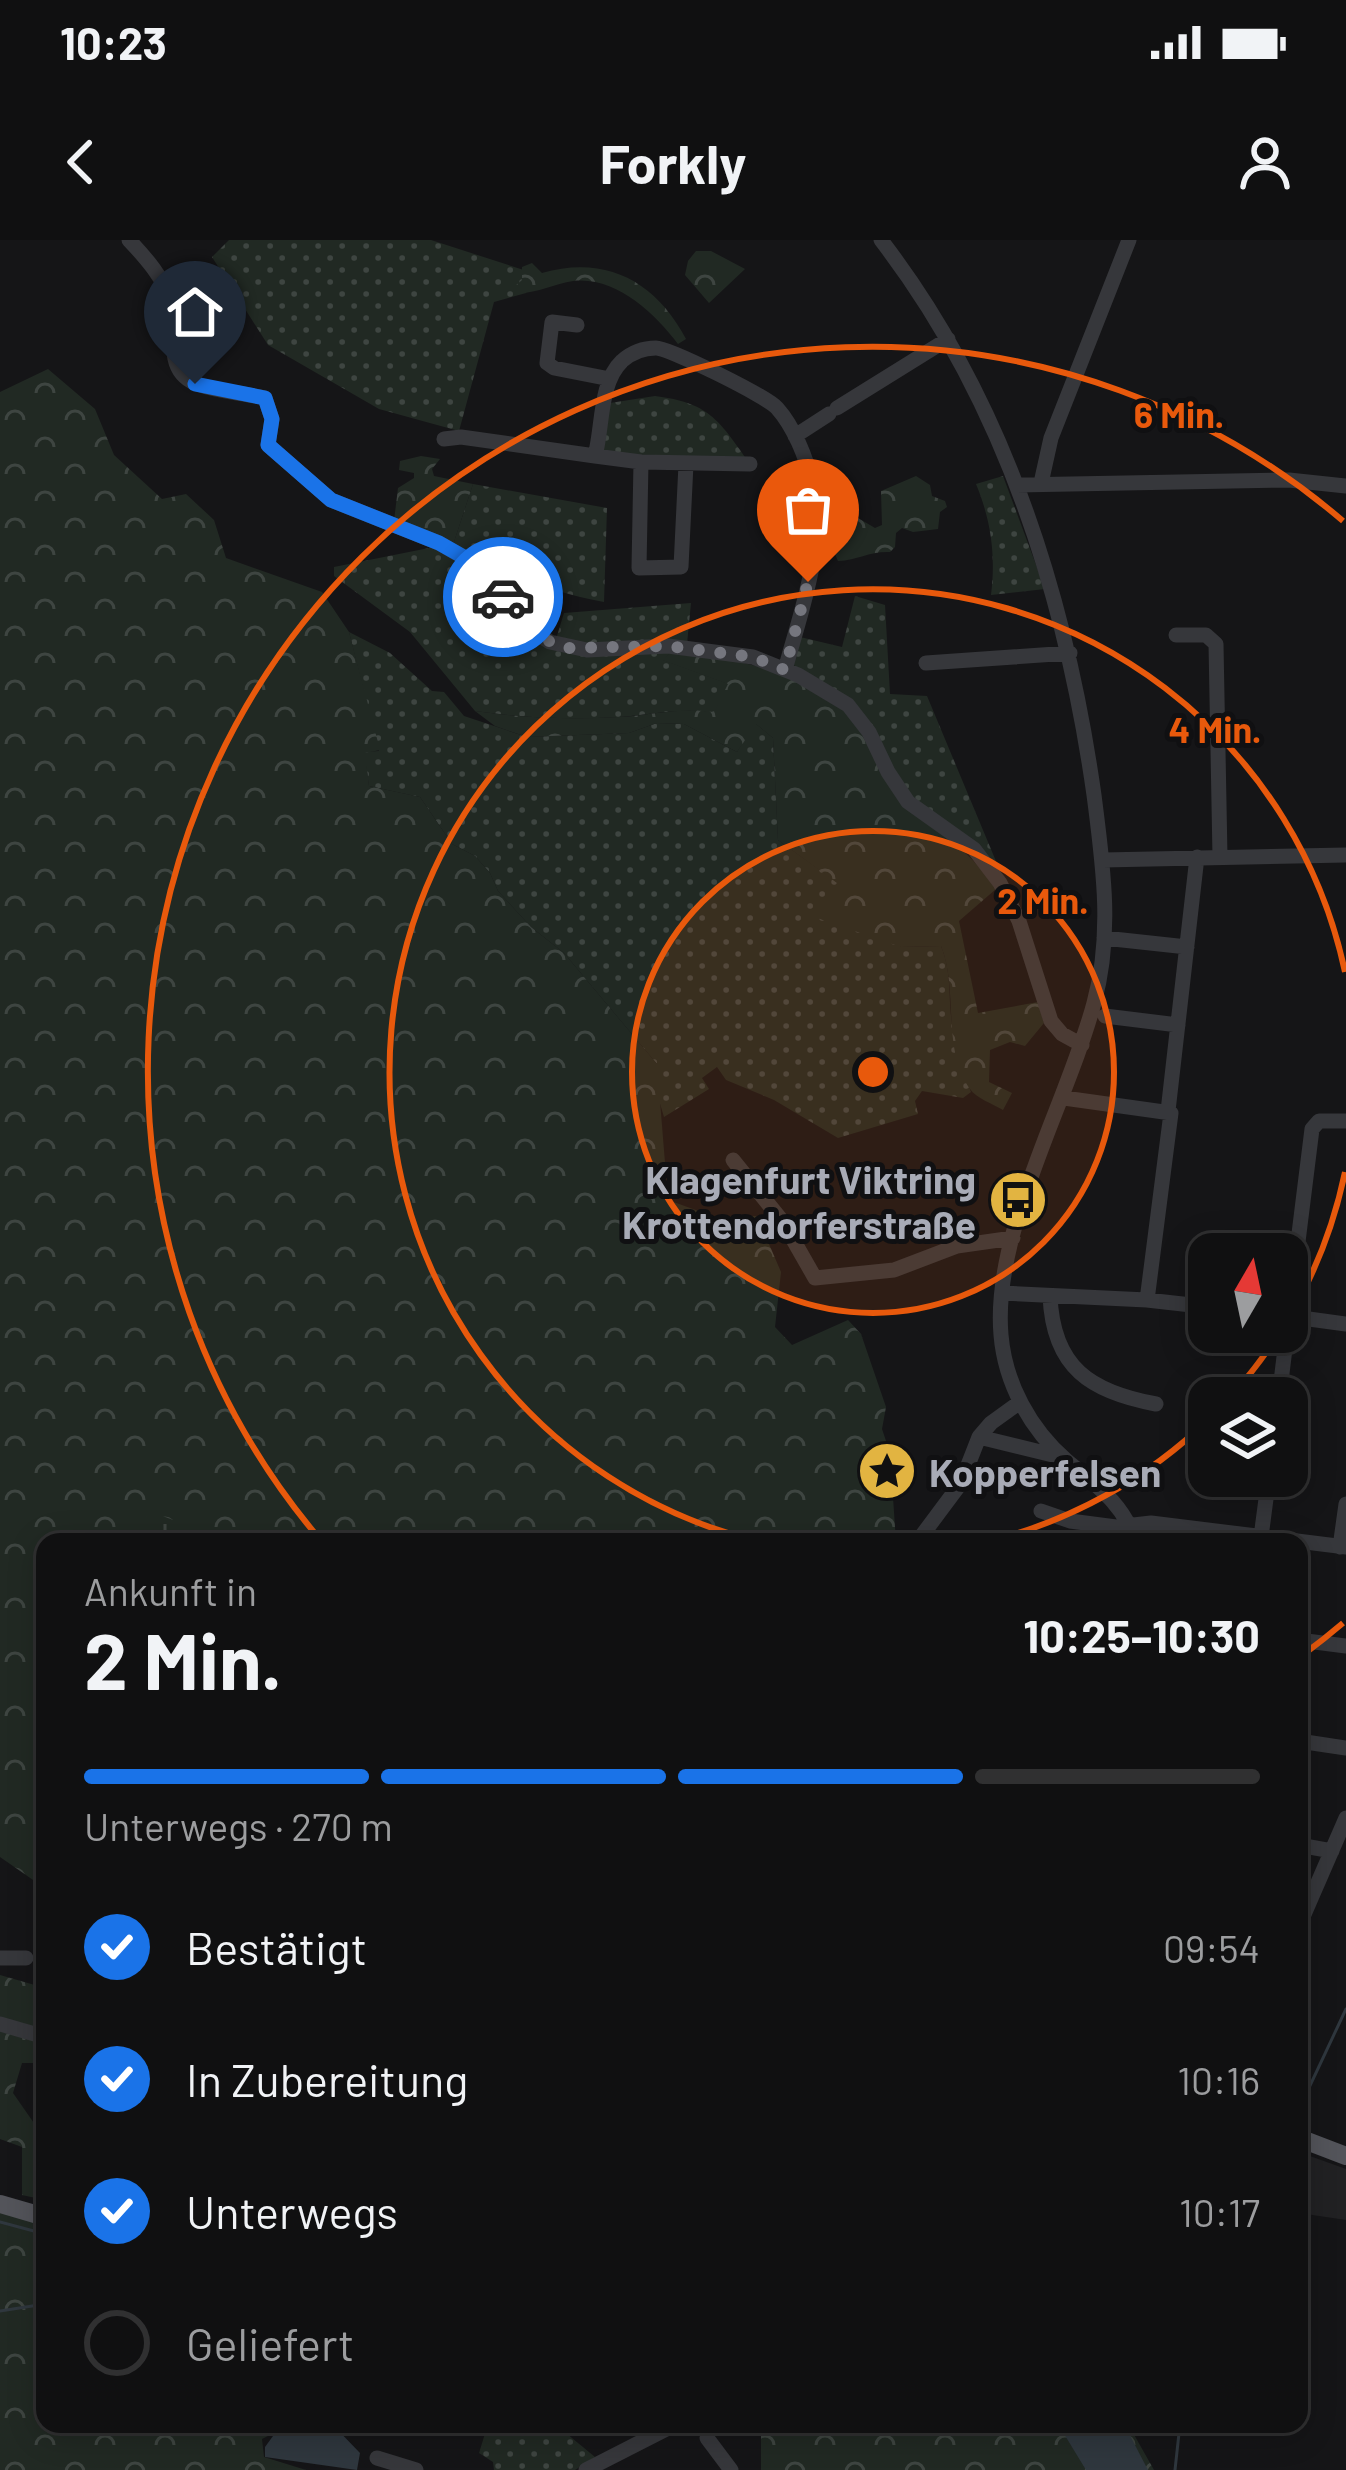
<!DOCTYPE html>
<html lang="de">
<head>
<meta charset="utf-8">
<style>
  body { margin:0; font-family:Barlow,sans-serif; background:#1e1e1f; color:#f1f3f6; height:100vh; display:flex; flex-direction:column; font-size:45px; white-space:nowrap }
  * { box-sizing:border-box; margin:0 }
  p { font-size:39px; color:#9c9d9f }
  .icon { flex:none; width:66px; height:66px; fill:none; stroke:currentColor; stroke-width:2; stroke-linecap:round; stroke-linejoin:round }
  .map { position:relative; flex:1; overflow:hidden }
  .panel { position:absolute; left:36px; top:1293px; width:1272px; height:900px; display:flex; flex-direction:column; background:#101011; border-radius:24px; box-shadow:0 6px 30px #0003,0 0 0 3px #303031 }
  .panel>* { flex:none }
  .needle { width:78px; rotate:9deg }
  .tools { position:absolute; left:1188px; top:993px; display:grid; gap:24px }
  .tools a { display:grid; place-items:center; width:120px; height:120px; border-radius:24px; background:#101011; box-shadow:0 6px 30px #0003,0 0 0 3px #303031; font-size:60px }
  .pin { position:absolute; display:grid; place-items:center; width:102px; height:102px; color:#fff; margin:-123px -51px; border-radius:50% 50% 50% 0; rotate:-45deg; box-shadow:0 0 12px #0007 }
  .pin .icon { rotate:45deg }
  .courier { position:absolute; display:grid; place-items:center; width:120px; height:120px; margin:-60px; border:9px solid #1a73e8; border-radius:50%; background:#fff; color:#222; box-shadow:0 3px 15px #0007 }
  .head em { font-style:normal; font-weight:700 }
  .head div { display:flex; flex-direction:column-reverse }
  .head { display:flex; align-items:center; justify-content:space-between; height:204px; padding:0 48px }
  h1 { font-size:78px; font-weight:700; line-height:90px }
  .bar { display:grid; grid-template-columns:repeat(4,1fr); gap:18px 12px; align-content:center; height:144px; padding:0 48px }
  .bar i { height:15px; border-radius:9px; background:#303031 }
  .bar .selected { background:#1a73e8 }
  .bar p { grid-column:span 4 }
  ol { padding:0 48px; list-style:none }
  li { display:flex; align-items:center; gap:36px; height:132px }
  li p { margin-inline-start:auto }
  li .icon { padding:12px; border-radius:50%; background:#1a73e8; color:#fff; stroke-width:4 }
  li:last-child { color:#9c9d9f }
  li i { width:66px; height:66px; border:6px solid #303031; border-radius:50% }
  .status { display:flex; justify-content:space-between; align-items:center; height:84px; padding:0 60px; background:#101011; direction:ltr }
  .status svg { height:33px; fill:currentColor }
  header { display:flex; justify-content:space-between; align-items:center; height:156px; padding:0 48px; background:#101011; font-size:54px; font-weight:700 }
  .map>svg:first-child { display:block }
  .built { fill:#212123 }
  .grass { fill:url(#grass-dots) }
  .forest { fill:url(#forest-crowns) }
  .wetland { fill:url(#wetland-marsh) }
  .water { fill:#2f373e }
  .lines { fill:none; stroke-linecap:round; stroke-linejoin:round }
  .stream { stroke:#2f373e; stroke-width:3 }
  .minor { stroke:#36373b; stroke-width:15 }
  .major { stroke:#53545a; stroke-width:18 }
  .done { stroke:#75767e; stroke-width:12; stroke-dasharray:0 21.6 }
  .route { stroke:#1a73e8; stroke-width:15 }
  .ring { fill:none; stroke:#e8590c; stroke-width:6 }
  .labels { text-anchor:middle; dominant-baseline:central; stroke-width:10; stroke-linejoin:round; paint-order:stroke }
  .poi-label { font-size:39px; font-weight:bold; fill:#a8abb6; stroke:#101012; text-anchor:end }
  .centre { fill:#e8590c; stroke:#101012; stroke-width:6 }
  .ring-label { font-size:36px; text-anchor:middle; font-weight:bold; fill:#e8590c; stroke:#101012; stroke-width:10; stroke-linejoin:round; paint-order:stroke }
</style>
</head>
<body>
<div class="status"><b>10:23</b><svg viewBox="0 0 49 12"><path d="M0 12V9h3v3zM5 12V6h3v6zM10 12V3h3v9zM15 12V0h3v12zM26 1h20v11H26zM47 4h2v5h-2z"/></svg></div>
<header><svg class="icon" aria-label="back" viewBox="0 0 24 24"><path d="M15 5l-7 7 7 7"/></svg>Forkly<svg class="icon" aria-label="person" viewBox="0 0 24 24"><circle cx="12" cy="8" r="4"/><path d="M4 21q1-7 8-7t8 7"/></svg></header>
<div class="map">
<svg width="1346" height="2230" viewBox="0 0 1346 2230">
  <defs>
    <pattern id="grass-dots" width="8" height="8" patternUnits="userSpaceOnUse" patternTransform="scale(3)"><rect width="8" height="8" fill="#212923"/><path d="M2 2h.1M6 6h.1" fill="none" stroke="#3e4541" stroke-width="1.8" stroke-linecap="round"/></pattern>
    <pattern id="forest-crowns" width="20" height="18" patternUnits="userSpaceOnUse" patternTransform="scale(3)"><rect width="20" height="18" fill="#212923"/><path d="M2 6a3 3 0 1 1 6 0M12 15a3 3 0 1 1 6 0" fill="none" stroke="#3e4541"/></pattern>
    <pattern id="wetland-marsh" width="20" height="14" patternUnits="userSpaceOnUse" patternTransform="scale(3)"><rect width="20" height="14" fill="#212923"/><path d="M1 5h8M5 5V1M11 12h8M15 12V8" fill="none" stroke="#3e4541"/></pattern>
  </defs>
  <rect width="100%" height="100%" fill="#151517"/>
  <!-- built -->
  <path class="built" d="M1299 1912 1346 1929V1980L1299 1973Z"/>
  <!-- grass -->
  <path class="grass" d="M229 0H431L533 33 526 53 494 62 459 191 379 169 268 105 212 17Z
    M655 156C709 163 718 179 748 221L605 214 602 210 610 163Z
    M1003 236 1045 349 991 355C996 316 991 280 976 244Z
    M473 244 607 268 604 362C550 352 501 332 453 305Z
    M434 307 458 320 538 403 671 412 663 420 729 444 714 473C680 467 653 475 619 477 570 480 523 478 475 471L410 392 334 336V327Z
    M855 356 885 365 890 454 927 456 1008 650 905 551 796 430 793 422 800 397 842 407Z
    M691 363 687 404 578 405 556 399 564 373Z
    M349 392 390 413 432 451 444 452 464 476 527 497 629 493 657 483 684 484 737 512 755 483 773 498 778 600 838 643 901 707 941 706C952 733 948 756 952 784 956 808 962 829 971 852L963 858 922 851 915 861 918 874 838 898 774 860 726 840 717 827 702 838 709 849 664 877 656 850 657 824 564 713 531 687 498 651 490 633 475 616 452 604 420 557 369 546 364 512 379 511Z
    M488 2184H555L595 2217 575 2230H494L493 2222 479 2213Z"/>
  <!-- forest -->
  <path class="forest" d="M696 11H711L745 29 709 63 685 35 688 21Z
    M532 23 542 33C606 15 655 41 686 99L678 104C654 72 615 36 573 41 554 44 536 54 516 53L514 47 522 40V27Z
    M48 129 95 169 114 215 162 259 186 254 214 280 226 318 322 352 349 392 380 510 365 513 369 546 420 557 452 604 475 616 490 633 498 651 531 687 564 713 657 824 668 960 715 977 757 976 781 1032 775 1087 792 1105 848 1080 861 1094 886 1167 882 1189 890 1213 896 1302H209L203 1291 134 1293V1302H45V1638L36 1642 0 1617V152Z
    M421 216 440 219 432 229 434 236 473 244 453 305 394 281 398 248 414 238V233L399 230 400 221Z
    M916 236 930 245 932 256 945 261 947 267 940 272 938 289 913 292 902 288 896 293 895 307 890 312C870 311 858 320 838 321L835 314 845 303 842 290 858 278 875 288 882 285 881 251Z
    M671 412C735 419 821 431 861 490 872 507 878 530 892 546 925 584 968 606 996 649L959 681 978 773 1038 762 1044 783 1025 806 1010 802 990 810 989 842 1012 853 1003 870C993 864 976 858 970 849 941 808 959 750 941 706L901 707 817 678 837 643 778 600 773 498 756 484 737 512 684 484 657 483 629 493 527 497 495 486 475 471C523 478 570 480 619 477 652 475 680 467 714 472L728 444 662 420Z
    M0 1735 45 1748V1823H22L13 1853 45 1899V1960L22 1955V1907L0 1899Z
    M0 1972 45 1983V2184H291L262 2199 264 2217 306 2230H0Z
    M1128 2184 1154 2230H761V2184Z"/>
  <!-- wetland -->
  <path class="wetland" d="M157 1274 203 1291 209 1302H134L136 1280Z"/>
  <!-- water -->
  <path class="water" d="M299 2184H332L360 2213 357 2230 265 2217V2207L273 2196Z
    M1058 2184H1124L1148 2230H1086Z"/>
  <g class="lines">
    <!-- stream -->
    <path class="stream" d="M1299 1869 1346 1769
      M0 1982 45 1994
      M0 2071 45 2064
      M1175 2230 1180 2184"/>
    <!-- minor -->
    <path class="minor" d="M129 0C145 17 165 39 171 63 178 91 161 133 200 145 220 152 244 153 265 158L272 179 268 205 331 260 439 303 468 320 529 389 550 402 587 410 668 406 753 417 798 435 848 465 869 492 888 532 908 562 974 609 1000 643 1019 681 1051 781 1062 794 1082 805
      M881 0C1005 161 1066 357 1094 555 1103 625 1113 694 1094 763 1067 864 992 992 1001 1095 1005 1143 1030 1189 1067 1221 1097 1246 1123 1263 1136 1302
      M577 85 552 82 547 123 554 128 610 139
      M837 168 948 99
      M795 196 829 174
      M444 199 461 197 595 216C603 187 599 143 622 121 631 113 643 108 656 108 669 108 768 157 777 168 794 187 806 217 812 242 827 304 801 370 785 430
      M595 216 641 222 750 224
      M641 222 639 328 681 327 686 224
      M1041 243 1051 198 1129 0
      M1017 245 1289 240 1346 246
      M1176 395H1206L1216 404 1220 617
      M926 423 1070 413
      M1103 620 1346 615
      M1104 698 1187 707
      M1105 776 1178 785
      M1064 858 1171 873 1147 1060
      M1168 871 1197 617
      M733 920 783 982 815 1038 894 1030 957 1006 1013 998
      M1002 1053 1147 1060 1209 1067
      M1050 1056C1053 1128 1091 1152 1156 1164
      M1287 1076 1346 1084
      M1287 1090 1312 889 1319 881H1346
      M1279 1158 1287 1092
      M979 1197 991 1183 1020 1162
      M1041 1271 1070 1281 1116 1287 1151 1283 1346 1307
      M1261 1297 1269 1236
      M917 1302 961 1243 979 1197 1061 1217
      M1340 1307 1346 1264
      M1299 1400 1346 1406
      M1299 1501 1346 1508
      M1299 1605 1332 1611
      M1299 1686 1346 1578
      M0 1718H26
      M0 1784 45 1797
      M698 2184 699 2186
      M707 2198 731 2230
      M377 2218 416 2230
      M586 2230 676 2184"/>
    <!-- major -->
    <path class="major" d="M1299 1898 1346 1916
      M0 1964 45 1977"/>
  </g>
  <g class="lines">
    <!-- done -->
    <path class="done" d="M503 357 540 398 569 408 668 406 753 417 785 430 808 342"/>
    <!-- route -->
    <path class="route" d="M195 144 265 158 272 179 268 205 331 260 439 303 469 320 503 357"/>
  </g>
  <!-- distance rings -->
  <circle cx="873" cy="832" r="241" fill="#e8590c" fill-opacity=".12"/>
  <g class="ring">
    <circle cx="873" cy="832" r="241"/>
    <path d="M1345 932A483 483 0 0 1 1287 1081M1278 1095A483 483 0 0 1 1232 1155M1209 1179A483 483 0 0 1 986 1302M760 1302A483 483 0 1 1 1345 732"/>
    <path d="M1343 1383A724 724 0 0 1 1304 1414M318 1297A724 724 0 0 1 1343 281"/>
  </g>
  <!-- icons -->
  <defs>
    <symbol id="bus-disc" viewBox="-11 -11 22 22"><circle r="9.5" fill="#e2b441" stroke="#101012"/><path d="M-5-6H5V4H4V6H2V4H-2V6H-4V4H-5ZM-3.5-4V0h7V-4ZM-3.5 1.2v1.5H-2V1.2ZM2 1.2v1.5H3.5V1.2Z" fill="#111"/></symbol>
    <symbol id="sight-disc" viewBox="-11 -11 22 22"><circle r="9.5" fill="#e2b441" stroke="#101012"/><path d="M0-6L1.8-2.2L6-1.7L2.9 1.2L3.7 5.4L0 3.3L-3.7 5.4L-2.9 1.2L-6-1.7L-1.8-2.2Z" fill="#111"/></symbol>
  </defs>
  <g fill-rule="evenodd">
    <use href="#bus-disc" x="985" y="927" width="66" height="66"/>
    <use href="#sight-disc" x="854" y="1198" width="66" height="66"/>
  </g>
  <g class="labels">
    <!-- poi labels -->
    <g class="poi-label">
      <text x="976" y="938">Klagenfurt Viktring<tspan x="976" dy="45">Krottendorferstraße</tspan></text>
      <text x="929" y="1231" text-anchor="start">Kopperfelsen</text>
    </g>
  </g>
  <circle cx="873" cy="832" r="18" class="centre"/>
  <g class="ring-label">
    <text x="1179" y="188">6 Min.</text>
    <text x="1215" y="503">4 Min.</text>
    <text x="1043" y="674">2 Min.</text>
  </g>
</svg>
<div class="tools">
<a><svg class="needle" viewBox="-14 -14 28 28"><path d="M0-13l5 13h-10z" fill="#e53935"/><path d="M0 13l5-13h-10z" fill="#9c9d9f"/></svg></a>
<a><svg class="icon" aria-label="layers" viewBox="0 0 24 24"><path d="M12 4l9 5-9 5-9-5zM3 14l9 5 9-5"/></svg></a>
</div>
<div class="pin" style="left:808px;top:342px;background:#ea580c"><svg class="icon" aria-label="bag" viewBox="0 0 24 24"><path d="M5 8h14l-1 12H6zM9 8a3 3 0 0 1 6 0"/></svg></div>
<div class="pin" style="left:195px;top:144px;background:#1f2937"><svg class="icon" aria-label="home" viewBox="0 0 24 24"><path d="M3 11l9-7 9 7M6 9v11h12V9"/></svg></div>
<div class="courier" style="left:503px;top:357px"><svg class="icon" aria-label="car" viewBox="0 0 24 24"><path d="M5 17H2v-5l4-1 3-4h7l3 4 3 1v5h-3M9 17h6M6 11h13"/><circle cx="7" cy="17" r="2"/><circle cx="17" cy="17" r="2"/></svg></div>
<section class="panel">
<div class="head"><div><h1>2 Min.</h1><p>Ankunft in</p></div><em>10:25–10:30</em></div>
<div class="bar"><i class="selected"></i><i class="selected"></i><i class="selected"></i><i></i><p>Unterwegs · 270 m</p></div>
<ol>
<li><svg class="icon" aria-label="check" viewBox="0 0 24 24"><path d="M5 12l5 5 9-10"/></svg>Bestätigt<p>09:54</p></li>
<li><svg class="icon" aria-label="check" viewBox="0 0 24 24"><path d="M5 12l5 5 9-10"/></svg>In Zubereitung<p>10:16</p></li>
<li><svg class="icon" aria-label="check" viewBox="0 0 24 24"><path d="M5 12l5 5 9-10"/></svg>Unterwegs<p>10:17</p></li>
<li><i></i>Geliefert</li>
</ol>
</section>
</div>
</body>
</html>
